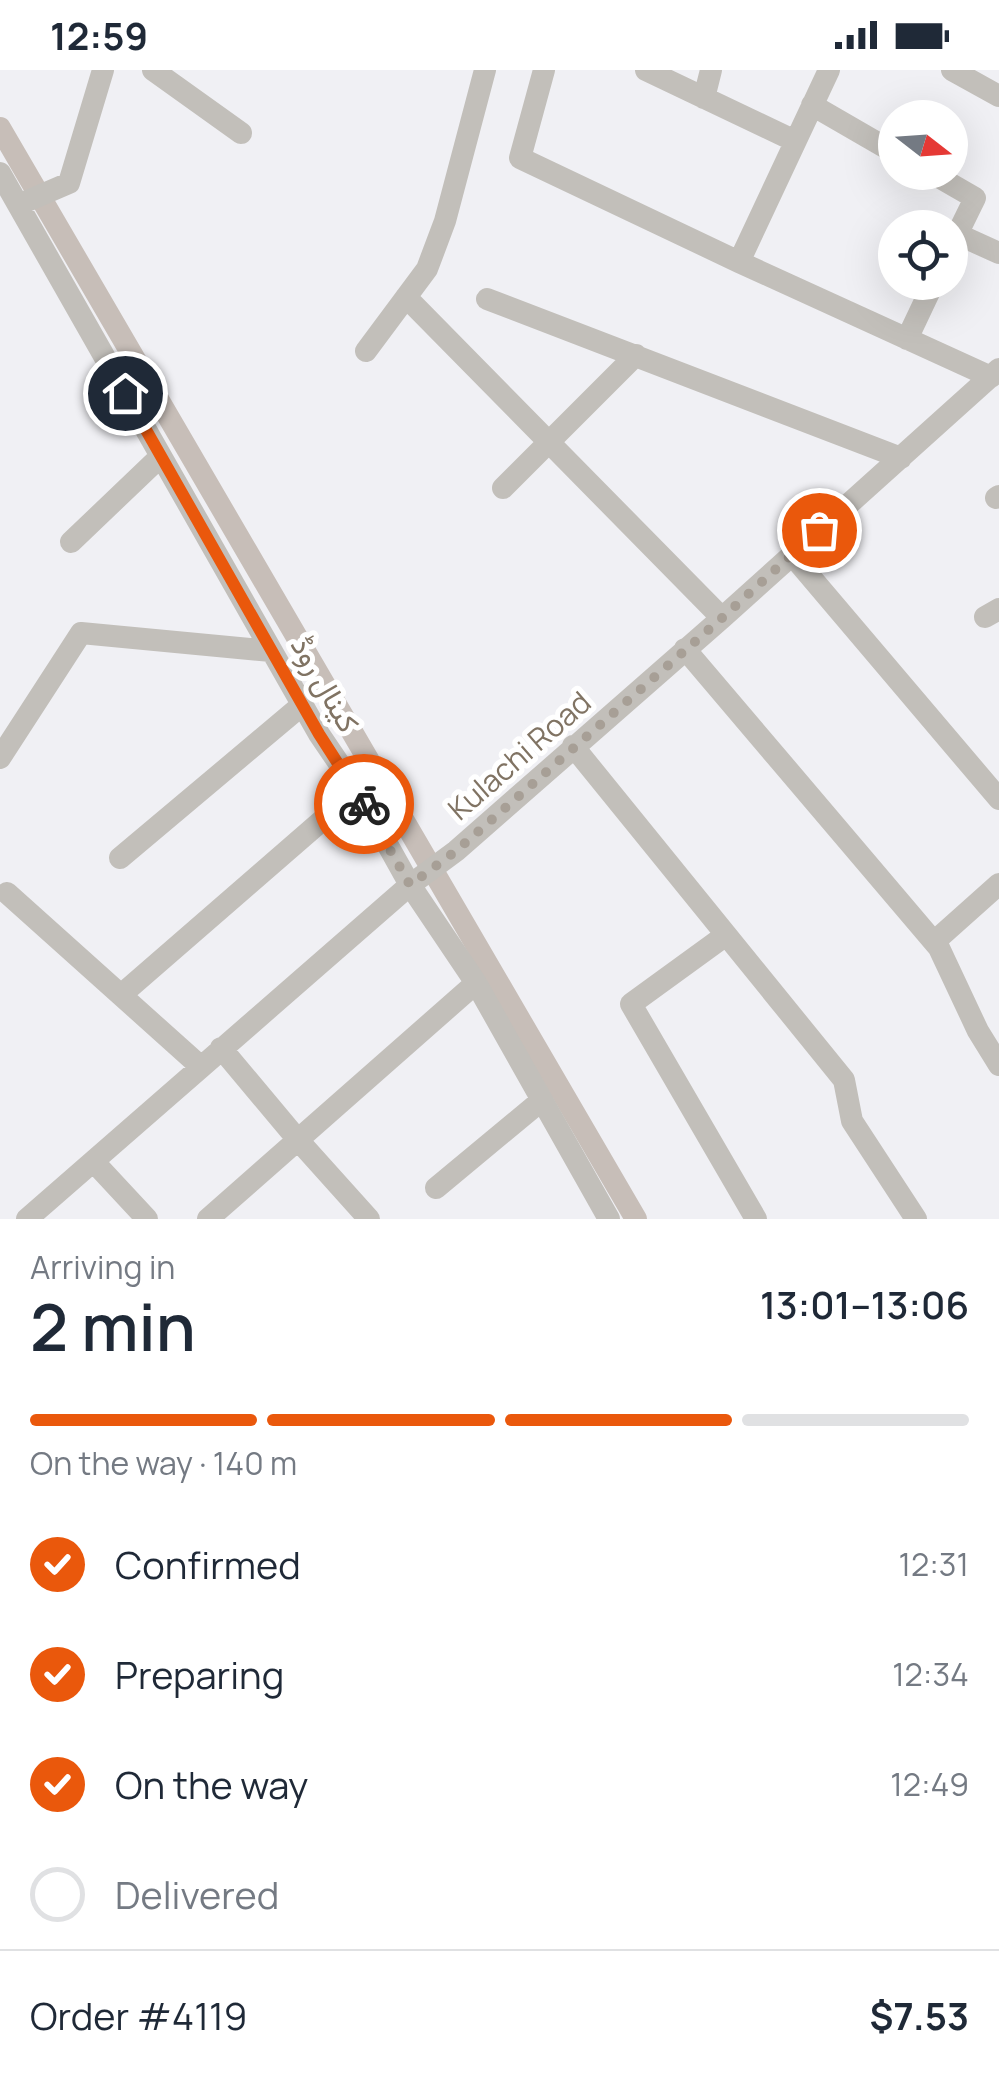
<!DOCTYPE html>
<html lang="en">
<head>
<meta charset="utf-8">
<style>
  body { margin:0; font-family:Manrope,Vazirmatn,sans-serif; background:#f2f2f3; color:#1f2937; height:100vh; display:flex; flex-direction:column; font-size:38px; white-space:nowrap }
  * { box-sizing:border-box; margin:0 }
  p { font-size:32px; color:#747a83 }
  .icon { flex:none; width:55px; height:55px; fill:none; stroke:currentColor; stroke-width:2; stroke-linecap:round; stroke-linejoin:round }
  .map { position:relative; height:1149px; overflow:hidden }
  .drawer { display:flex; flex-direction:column; background:#fff; flex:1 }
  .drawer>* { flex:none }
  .needle { width:65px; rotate:107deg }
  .tools { position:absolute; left:878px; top:30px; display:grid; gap:20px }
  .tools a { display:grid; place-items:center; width:90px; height:90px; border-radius:50%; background:#fff; box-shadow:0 10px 40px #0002; font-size:50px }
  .pin { position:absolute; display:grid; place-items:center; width:85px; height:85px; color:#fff; margin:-42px; border:5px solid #fff; border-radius:50%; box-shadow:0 2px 10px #0007 }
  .courier { position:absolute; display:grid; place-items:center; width:100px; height:100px; margin:-50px; border:8px solid #ea580c; border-radius:50%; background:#fff; color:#222; box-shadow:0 2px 12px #0007 }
  .head em { font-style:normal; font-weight:600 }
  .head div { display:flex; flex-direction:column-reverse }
  .head { display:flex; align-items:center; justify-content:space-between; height:170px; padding:0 30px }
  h1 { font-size:65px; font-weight:600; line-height:75px }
  .bar { display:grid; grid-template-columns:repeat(4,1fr); gap:15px 10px; align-content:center; height:120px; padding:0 30px }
  .bar i { height:12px; border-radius:8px; background:#e0e1e3 }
  .bar .active { background:#ea580c }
  .bar p { grid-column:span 4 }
  .line { display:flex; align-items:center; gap:25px; padding:0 30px; border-top:2px solid #e0e1e3 }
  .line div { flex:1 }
  ol { padding:0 30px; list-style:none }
  li { display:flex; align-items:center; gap:30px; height:110px }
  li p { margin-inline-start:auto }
  li .icon { padding:10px; border-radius:50%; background:#ea580c; color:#fff; stroke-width:4 }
  li:last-child { color:#747a83 }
  li i { width:55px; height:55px; border:5px solid #e0e1e3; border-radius:50% }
  .status { display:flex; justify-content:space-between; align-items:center; height:70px; padding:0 50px; background:#fff; direction:ltr }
  .status svg { height:28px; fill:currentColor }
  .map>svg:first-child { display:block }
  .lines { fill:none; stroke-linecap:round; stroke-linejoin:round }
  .canal { stroke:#c7beb8; stroke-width:22 }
  .minor { stroke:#c2bfba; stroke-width:22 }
  .done { stroke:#a79f96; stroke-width:10; stroke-dasharray:0 18 }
  .route { stroke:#ea580c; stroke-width:12 }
  .labels { text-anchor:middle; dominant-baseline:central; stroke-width:10; stroke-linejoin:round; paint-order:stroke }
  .street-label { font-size:30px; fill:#807363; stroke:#fff }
</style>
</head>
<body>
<div class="status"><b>12:59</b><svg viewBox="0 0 49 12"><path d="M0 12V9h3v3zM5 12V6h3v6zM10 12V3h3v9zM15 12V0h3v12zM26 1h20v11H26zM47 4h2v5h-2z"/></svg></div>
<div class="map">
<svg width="999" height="1149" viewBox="0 0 999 1149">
  <rect width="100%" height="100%" fill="#f0f0f4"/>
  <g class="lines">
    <!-- canal -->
    <path class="canal" d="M0 58 636 1149"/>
    <!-- minor -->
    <path class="minor" d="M153 0 241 63
      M544 0 520 88 739 192 991 307
      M646 0 795 71
      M952 0 999 26
      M704 28 711 0
      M812 35 895 83
      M930 102 975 128 950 179
      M0 103 319 664 357 720 410 815 476 913 609 1149
      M18 135 69 113 103 0
      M957 164 999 183
      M739 192 829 0
      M406 227 722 548
      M487 229 901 388
      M907 269 934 212
      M366 281 427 199 445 151 485 0
      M503 418 636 285
      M996 428 999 426
      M71 472 161 386
      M792 485 999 729
      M985 547 999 539
      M685 579 939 878 978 961 999 995
      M573 676 844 1010 852 1051 916 1149
      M0 688 81 563 271 581
      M120 788 302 635
      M7 823 200 996
      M726 865 631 934 756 1149
      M934 872 999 814
      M121 925 357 720
      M221 978 298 1070 369 1149
      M94 1092 147 1149
      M436 1118 542 1030
      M27 1149 410 815 456 781 722 548 999 299
      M208 1149 476 913"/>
  </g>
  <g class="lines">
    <!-- done -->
    <path class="done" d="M364 734 410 815 456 781 722 548 819 460"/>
    <!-- route -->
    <path class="route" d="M125 323 319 664 364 734"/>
  </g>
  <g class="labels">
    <!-- street labels -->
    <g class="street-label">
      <text transform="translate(326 614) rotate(60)">کینال روڈ</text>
      <text transform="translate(519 685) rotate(-41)">Kulachi Road</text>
    </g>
  </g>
</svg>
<div class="tools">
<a><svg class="needle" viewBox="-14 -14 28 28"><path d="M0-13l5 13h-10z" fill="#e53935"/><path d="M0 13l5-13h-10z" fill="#747a83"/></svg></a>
<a><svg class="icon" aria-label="locate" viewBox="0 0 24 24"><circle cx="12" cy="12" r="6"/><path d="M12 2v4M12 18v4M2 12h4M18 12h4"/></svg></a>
</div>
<div class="pin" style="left:819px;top:460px;background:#ea580c"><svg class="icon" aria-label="bag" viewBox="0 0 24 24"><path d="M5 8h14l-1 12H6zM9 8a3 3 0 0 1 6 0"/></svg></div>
<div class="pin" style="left:125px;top:323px;background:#1f2937"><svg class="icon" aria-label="home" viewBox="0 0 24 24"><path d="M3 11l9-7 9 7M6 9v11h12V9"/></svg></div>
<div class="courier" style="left:364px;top:734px"><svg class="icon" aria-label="bike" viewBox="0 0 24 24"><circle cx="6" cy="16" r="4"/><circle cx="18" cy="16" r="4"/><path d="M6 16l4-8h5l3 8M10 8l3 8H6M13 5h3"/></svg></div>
</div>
<section class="drawer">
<div class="head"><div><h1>2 min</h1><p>Arriving in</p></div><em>13:01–13:06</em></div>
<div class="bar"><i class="active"></i><i class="active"></i><i class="active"></i><i></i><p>On the way · 140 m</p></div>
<ol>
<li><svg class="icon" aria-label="check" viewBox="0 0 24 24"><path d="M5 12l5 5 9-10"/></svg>Confirmed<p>12:31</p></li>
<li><svg class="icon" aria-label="check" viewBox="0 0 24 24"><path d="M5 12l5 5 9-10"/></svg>Preparing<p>12:34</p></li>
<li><svg class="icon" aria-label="check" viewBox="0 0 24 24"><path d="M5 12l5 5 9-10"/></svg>On the way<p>12:49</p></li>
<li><i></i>Delivered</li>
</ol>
<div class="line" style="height:130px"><div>Order #4119</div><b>$7.53</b></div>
</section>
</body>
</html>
